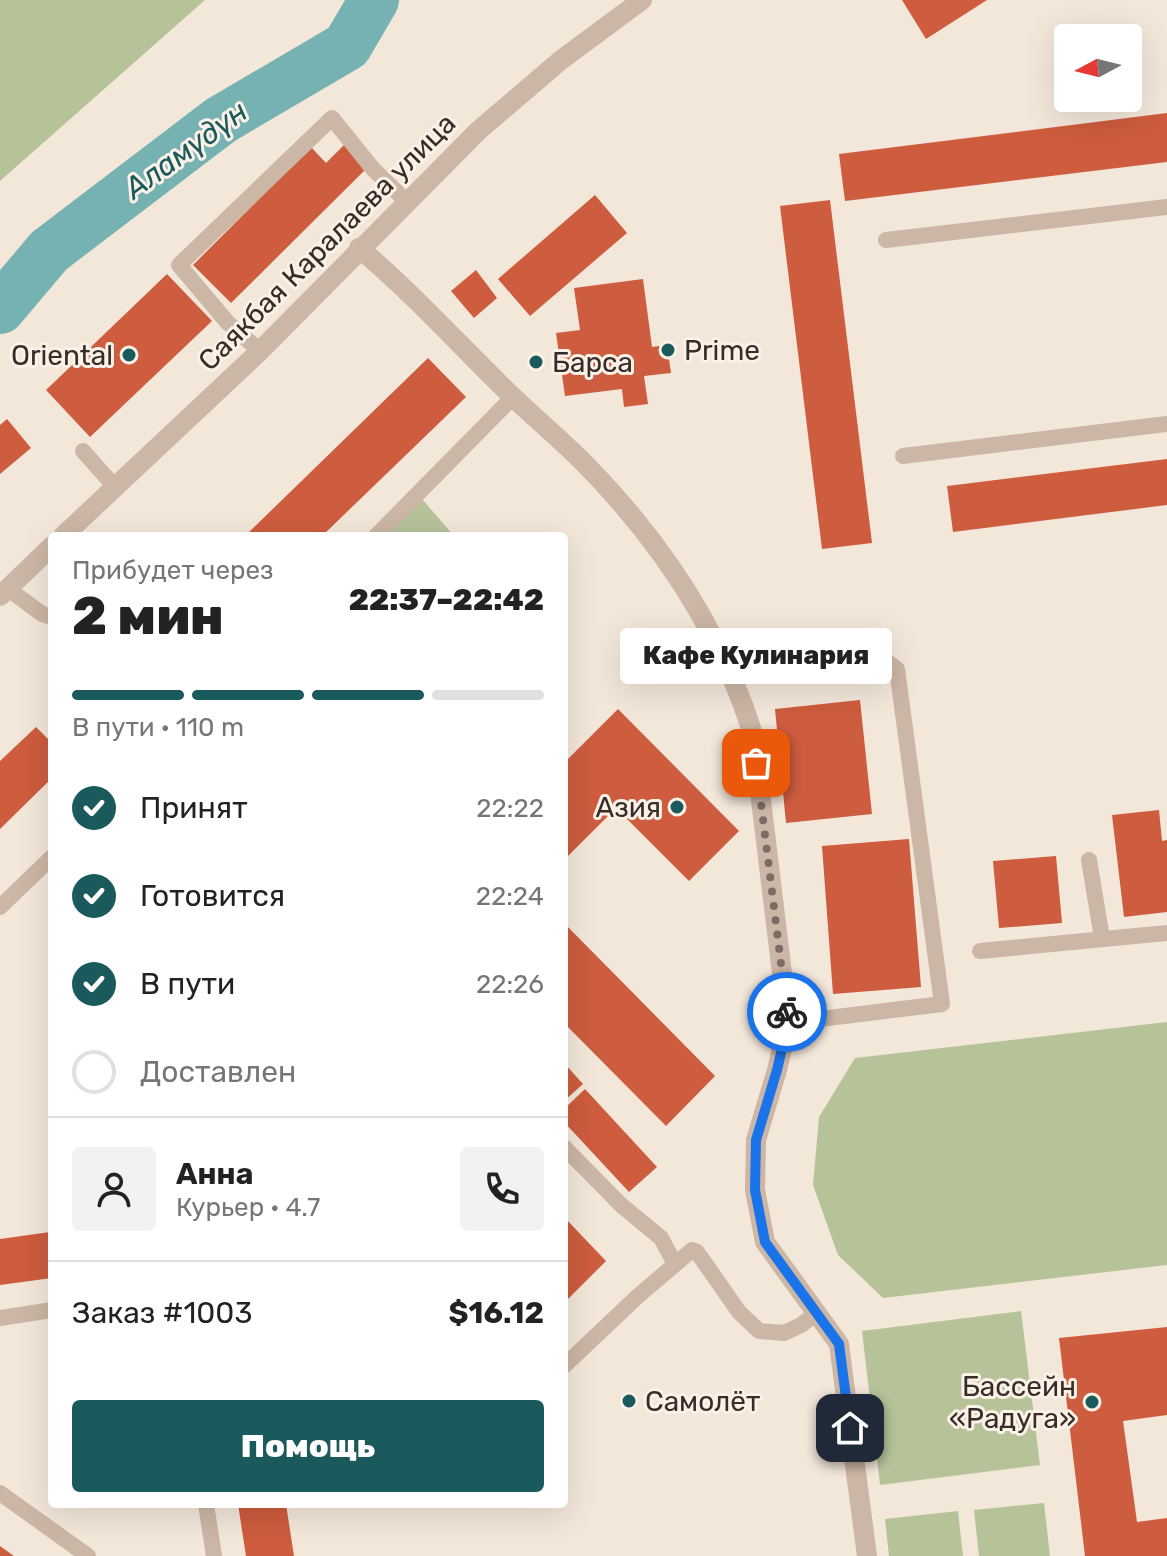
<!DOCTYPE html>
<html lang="ru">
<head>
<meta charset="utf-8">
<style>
  body { margin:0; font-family:Rubik,sans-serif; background:#f2f2f2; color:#222; height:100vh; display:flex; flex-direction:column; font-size:30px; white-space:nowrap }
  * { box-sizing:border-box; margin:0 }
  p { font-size:26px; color:#767676 }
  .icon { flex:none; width:44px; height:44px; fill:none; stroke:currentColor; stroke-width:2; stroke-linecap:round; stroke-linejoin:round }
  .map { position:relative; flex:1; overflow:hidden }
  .panel { position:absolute; left:48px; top:532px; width:520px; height:976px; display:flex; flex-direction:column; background:#fff; border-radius:8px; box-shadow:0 8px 32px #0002 }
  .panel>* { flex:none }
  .needle { width:52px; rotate:263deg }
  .controls { position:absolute; left:1054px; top:24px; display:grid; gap:16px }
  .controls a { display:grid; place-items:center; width:88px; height:88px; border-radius:8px; background:#fff; box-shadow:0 8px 32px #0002; font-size:40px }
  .pin { position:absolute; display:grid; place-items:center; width:68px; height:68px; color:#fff; margin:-34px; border-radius:16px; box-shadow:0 4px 12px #0006 }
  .courier { position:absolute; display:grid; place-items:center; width:80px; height:80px; margin:-40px; border:6px solid #1a73e8; border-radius:50%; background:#fff; color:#222; box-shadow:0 2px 10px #0007 }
  .bubble { position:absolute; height:56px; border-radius:8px; background:#fff; box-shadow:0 8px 32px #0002; font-size:26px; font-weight:800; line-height:56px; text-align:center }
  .overview em { font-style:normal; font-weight:800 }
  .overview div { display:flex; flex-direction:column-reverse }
  .overview { display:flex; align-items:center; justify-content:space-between; height:136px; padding:0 24px }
  h1 { font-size:52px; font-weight:800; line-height:60px }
  .bar { display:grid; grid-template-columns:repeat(4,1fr); gap:12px 8px; align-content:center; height:96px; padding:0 24px }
  .bar i { height:10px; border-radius:6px; background:#e0e0e0 }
  .bar .current { background:#1a595c }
  .bar p { grid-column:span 4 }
  .line { display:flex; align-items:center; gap:20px; padding:0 24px; border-top:2px solid #e0e0e0 }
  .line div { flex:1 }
  .round { display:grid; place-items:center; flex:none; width:84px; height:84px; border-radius:8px; background:#f2f2f2 }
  ol { padding:0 24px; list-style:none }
  li { display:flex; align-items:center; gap:24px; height:88px }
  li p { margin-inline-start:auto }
  li .icon { padding:8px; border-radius:50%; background:#1a595c; color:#fff; stroke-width:4 }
  li:last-child { color:#767676 }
  li i { width:44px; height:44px; border:4px solid #e0e0e0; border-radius:50% }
  .action { display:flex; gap:16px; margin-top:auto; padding:16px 24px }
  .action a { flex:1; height:92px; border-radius:8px; background:#1a595c; color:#fff; font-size:32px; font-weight:800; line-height:92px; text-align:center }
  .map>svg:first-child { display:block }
  .green { fill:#b6c399 }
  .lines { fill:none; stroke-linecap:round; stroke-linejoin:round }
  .river { stroke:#77b2b2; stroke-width:50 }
  .building { fill:#ce5c3e }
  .service { stroke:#ccb6a5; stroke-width:16 }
  .minor { stroke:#ccb6a5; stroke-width:20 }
  .done { stroke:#796d66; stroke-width:8; stroke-dasharray:0 14.4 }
  .route { stroke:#1a73e8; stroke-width:10 }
  .poi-dot { fill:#1a595c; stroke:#fbf1e7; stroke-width:3 }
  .labels { text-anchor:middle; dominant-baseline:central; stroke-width:6; stroke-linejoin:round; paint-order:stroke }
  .street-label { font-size:28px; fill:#372c27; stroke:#fbf1e7 }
  .poi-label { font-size:28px; fill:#372c27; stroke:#fbf1e7; text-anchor:start }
  .water-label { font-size:30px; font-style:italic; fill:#1a595c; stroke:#fbf1e7 }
</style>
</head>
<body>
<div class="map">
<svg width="1167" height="1556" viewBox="0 0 1167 1556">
  <rect width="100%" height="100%" fill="#f3e7da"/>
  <!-- green -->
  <path class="green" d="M0 0H205L0 181Z
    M422 499 454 536H386Z
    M1167 1022V1265L883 1298 838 1255 813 1185 819 1117 855 1058Z
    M1021 1311 1040 1465 880 1485 862 1331Z
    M1044 1503 1050 1556H979L974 1510Z
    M958 1511 963 1556H889L885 1519Z"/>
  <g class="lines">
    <!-- river -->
    <path class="river" d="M0 309 49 251 221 120 347 46 374 0"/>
  </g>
  <!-- building -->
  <path class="building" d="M902 0H987L926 39Z
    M1167 113V162L845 201 839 154Z
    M345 144 368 167 231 303 193 265 311 147 326 163Z
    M595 195 627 233 530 316 498 279Z
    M830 200 872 543 822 549 780 206Z
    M476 270 497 298 474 318 451 291Z
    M167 274 212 321 90 437 46 390Z
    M643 279 652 347 667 345 671 373 644 376 648 404 624 407 622 389 565 396 556 333 580 330 574 288Z
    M428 358 466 397 322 536H245Z
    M7 419 31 448 0 474V425Z
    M1167 459V505L953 532 947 486Z
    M860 700 872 814 786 823 775 709Z
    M618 709 739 831 689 881 616 808 564 860V763Z
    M36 727 52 743V778L0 829V761Z
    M1159 810 1162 841 1167 840V912L1124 917 1112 815Z
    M909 839 921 987 833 994 822 846Z
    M1056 856 1062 923 999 928 993 861Z
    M564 923 715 1076 666 1126 564 1023Z
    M564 1063 583 1084 564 1101Z
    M585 1089 657 1167 629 1192 564 1122V1109Z
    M564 1217 606 1261 564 1303Z
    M50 1232 52 1278 0 1285V1239Z
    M1167 1327V1415L1123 1421 1137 1522 1167 1518V1556H1085L1059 1338Z
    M238 1504H286L294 1556H246Z
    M0 1546 14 1556H0Z"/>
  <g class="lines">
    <!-- service -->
    <path class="service" d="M886 240 1167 207
      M260 351 228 323 179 265 332 118 373 169 407 202
      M83 451 115 487
      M903 456 1167 424
      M376 536 513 397
      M7 588 42 614 52 617
      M729 668 782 652 872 650 897 669 942 1004 788 1023
      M1089 860 1102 938
      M0 907 52 857
      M980 951 1167 933
      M564 1147 621 1205 661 1238 675 1264
      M0 1318 52 1310
      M564 1366 638 1296 692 1250 697 1252 739 1312 759 1331 784 1333 801 1325 817 1313
      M0 1493 88 1556
      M206 1504 214 1556"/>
    <!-- minor -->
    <path class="minor" d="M359 248C414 294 461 347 513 397 536 419 561 440 584 463 661 541 720 629 753 734L788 1023 777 1070 756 1140 755 1190 765 1242 839 1344 867 1556
      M63 536 260 351 478 131 561 60 642 0
      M0 596 52 546"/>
  </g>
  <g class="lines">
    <!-- done -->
    <path class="done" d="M756 763 787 1012"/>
    <!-- route -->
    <path class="route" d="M787 1012 788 1023 777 1070 756 1140 755 1190 765 1242 839 1344 850 1428"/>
  </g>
  <!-- markers -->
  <g class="poi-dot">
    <circle cx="668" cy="350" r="8"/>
    <circle cx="129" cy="355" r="8"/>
    <circle cx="536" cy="362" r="8"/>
    <circle cx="677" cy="807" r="8"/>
    <circle cx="629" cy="1401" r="8"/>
    <circle cx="1092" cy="1402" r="8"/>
  </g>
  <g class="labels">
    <!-- street labels -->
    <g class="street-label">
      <text transform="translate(327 242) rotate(-45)">Саякбая Каралаева улица</text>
    </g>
    <!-- poi labels -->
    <g class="poi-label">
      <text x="684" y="350">Prime</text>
      <text x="113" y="355" text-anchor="end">Oriental</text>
      <text x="552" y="362">Барса</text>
      <text x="661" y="807" text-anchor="end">Азия</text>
      <text x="1076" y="1386" text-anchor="end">Бассейн<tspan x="1076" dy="32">«Радуга»</tspan></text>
      <text x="645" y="1401">Самолёт</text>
    </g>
    <!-- water labels -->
    <g class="water-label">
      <text transform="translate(186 150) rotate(-36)">Аламүдүн</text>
    </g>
  </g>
</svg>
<div class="controls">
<a><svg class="needle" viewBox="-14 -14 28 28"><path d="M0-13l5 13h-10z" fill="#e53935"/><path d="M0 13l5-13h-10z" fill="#767676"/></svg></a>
</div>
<div class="pin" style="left:756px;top:763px;background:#ea580c"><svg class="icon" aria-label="bag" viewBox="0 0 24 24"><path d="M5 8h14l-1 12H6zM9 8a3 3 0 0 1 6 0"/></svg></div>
<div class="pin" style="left:850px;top:1428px;background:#1f2937"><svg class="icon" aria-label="home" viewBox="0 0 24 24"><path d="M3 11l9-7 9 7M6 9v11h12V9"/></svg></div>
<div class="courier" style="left:787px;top:1012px"><svg class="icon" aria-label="bike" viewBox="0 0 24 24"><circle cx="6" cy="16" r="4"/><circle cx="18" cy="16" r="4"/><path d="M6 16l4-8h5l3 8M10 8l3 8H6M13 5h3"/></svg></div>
<div class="bubble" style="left:620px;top:628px;width:272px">Кафе Кулинария</div>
<section class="panel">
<div class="overview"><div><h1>2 мин</h1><p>Прибудет через</p></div><em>22:37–22:42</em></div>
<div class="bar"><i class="current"></i><i class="current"></i><i class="current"></i><i></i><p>В пути · 110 m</p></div>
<ol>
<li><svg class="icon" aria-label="check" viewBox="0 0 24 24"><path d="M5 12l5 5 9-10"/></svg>Принят<p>22:22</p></li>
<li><svg class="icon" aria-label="check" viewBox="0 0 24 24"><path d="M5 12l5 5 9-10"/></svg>Готовится<p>22:24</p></li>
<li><svg class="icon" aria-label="check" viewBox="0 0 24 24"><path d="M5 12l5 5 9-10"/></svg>В пути<p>22:26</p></li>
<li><i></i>Доставлен</li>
</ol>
<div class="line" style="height:144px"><a class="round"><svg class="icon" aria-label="person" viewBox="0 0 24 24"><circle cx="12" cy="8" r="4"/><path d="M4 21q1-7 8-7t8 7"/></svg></a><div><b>Анна</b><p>Курьер · 4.7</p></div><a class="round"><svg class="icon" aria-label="phone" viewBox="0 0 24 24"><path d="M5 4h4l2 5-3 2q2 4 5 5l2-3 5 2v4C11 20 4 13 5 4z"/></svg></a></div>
<div class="line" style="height:104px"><div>Заказ #1003</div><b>$16.12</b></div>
<div class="action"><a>Помощь</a></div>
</section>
</div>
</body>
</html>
